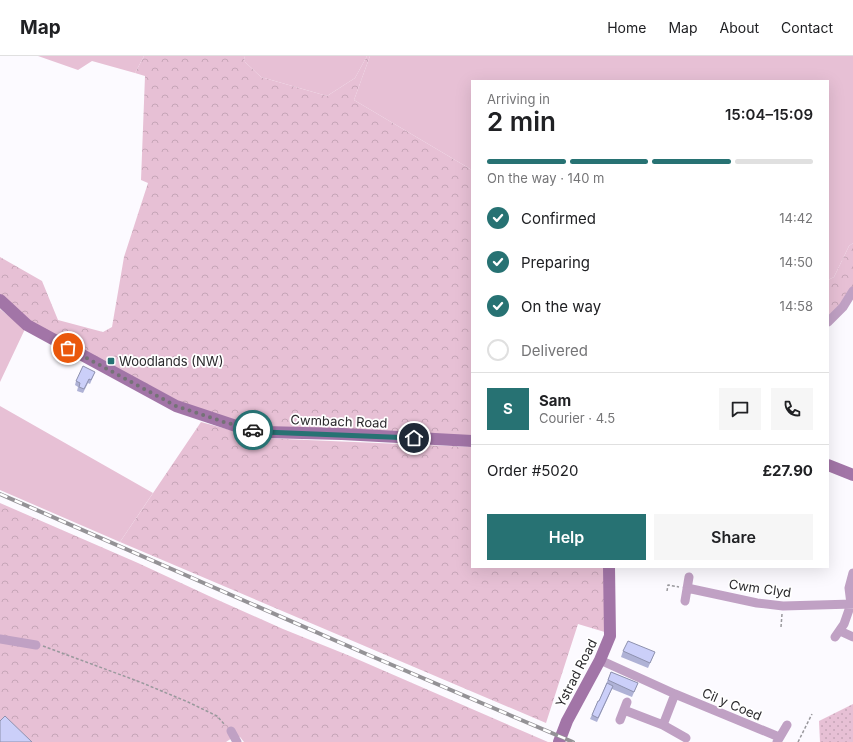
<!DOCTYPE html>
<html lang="en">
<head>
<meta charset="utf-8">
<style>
  body { margin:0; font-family:Inter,sans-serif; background:#f6f6f6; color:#202124; height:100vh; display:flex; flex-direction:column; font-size:15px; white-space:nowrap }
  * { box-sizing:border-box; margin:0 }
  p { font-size:13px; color:#757577 }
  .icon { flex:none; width:22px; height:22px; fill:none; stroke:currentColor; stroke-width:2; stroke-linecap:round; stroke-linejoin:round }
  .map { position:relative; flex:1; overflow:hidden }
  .drawer { position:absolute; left:471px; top:24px; width:358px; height:488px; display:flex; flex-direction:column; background:#fff; border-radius:0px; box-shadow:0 4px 16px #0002 }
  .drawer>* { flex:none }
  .pin { position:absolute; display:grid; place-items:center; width:34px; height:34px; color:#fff; margin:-17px; border:2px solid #fff; border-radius:50%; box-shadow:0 1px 4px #0007 }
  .courier { position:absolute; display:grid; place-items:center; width:40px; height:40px; margin:-20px; border:3px solid #277273; border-radius:50%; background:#fff; color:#222; box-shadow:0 1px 5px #0007 }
  .head em { font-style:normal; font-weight:600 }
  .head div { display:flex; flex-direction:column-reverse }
  .head { display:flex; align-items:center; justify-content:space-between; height:68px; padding:0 16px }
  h1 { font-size:26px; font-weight:600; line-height:30px }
  .bar { display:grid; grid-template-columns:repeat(4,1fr); gap:6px 4px; align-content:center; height:48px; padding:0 16px }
  .bar i { height:5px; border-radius:3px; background:#e0e0e0 }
  .bar .current { background:#277273 }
  .bar p { grid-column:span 4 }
  .line { display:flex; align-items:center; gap:10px; padding:0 16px; border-top:1px solid #e0e0e0 }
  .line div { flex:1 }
  .round { display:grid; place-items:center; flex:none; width:42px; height:42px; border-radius:0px; background:#f6f6f6 }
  ol { padding:0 16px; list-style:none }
  li { display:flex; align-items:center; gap:12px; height:44px }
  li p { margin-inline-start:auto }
  li .icon { padding:4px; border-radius:50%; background:#277273; color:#fff; stroke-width:4 }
  li:last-child { color:#757577 }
  li i { width:22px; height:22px; border:2px solid #e0e0e0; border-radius:50% }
  .cta { display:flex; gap:8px; margin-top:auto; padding:8px 16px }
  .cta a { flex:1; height:46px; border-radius:0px; background:#277273; color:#fff; font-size:16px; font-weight:600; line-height:46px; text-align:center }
  .cta a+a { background:#f6f6f6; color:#202124 }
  header { display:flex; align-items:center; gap:24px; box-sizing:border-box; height:56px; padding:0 20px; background:#fff; border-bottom:1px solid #e0e0e0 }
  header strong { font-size:19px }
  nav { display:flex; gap:22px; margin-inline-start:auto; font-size:14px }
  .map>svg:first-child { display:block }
  .grass { fill:#e7c0d5 }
  .forest { fill:url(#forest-crowns) }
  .park { fill:url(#park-dots) }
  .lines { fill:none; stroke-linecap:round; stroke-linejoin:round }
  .path { stroke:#9a999d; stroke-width:1.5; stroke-dasharray:3 2; stroke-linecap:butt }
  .street { stroke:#c0a1c4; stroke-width:9 }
  .secondary { stroke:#a275a7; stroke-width:12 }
  .rail-casing { stroke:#949296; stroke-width:4 }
  .rail { stroke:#fff; stroke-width:2.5; stroke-dasharray:8; stroke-linecap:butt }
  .wall { fill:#afb2d6 }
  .building { fill:#cbcff9; stroke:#8e91ae }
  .done { stroke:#747276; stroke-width:4; stroke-dasharray:0 7.2 }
  .route { stroke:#277273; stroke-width:5 }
  .poi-dot { fill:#277273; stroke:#fff; stroke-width:1.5 }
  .labels { text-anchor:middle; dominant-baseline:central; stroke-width:3.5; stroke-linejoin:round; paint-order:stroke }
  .poi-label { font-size:13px; fill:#2a292c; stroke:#fff; text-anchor:start }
  .street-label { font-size:13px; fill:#2a292c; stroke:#fff }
</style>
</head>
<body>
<header>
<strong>Map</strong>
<nav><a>Home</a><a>Map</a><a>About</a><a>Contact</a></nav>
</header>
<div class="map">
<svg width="853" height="686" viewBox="0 0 853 686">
  <defs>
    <pattern id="forest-crowns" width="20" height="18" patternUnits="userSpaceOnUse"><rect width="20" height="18" fill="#e7c0d5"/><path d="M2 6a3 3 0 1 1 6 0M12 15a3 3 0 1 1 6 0" fill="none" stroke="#c6a5b7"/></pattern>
    <pattern id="park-dots" width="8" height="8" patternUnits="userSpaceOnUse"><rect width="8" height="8" fill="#e7c0d5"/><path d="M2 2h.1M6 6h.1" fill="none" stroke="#c6a5b7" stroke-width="1.8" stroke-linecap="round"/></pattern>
  </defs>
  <rect width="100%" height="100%" fill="#fcfaff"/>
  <!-- grass -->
  <path class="grass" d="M38 0H144L135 17 92 5 78 14Z
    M244 0H367L355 22 327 40 261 21 245 6Z
    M370 0H853V187L849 190 834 221 828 224V25H472V114L354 44Z
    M0 253 25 273 0 326Z
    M0 350 153 437 120 486 0 434Z"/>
  <!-- forest -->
  <path class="forest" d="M144 0H244L245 6 261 21 327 40 355 22 367 0H370L354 44 472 114V381L265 371 245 368 178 347 27 266 0 239V201L42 225 58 264 103 276 112 271 124 201 148 127 141 124 145 20 135 17Z
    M853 187V232L828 264V224L834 221 849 190Z
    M201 366 260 382 472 391V511H608V577L578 568 546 667 120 486Z
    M0 447 138 507 209 540 283 573 350 600 548 686H244L240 681 235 680 226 686H21L0 666Z"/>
  <!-- park -->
  <path class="park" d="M853 648V686H820L819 665Z"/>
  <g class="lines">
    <!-- path -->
    <path class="path" d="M667 535 668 529 679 531
      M781 571 782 558
      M43 590 140 626 188 646 217 660 225 669
      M798 686 812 658"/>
    <!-- street -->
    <path class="street" d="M828 266 843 251 853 235
      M687 532 757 547 783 550 853 548
      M685 545 689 521
      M840 575 853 581
      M835 581 844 568 851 548 849 532 853 517
      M0 583 36 589
      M600 604 675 638 779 681
      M624 654 663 669 686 682
      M620 664 627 646
      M663 669 675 638
      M231 675 237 686
      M777 686 787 669"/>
    <!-- secondary -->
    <path class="secondary" d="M0 244 27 269 176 350 242 372 264 376 342 378 472 385
      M828 409 853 419
      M559 686 567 665 600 604 610 580 609 511"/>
    <defs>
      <path id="rail" d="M0 438 364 597 573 686"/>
    </defs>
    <!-- rail casing -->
    <use href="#rail" class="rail-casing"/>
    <!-- rail -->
    <use href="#rail" class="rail"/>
  </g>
  <!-- wall -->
  <path class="wall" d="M95 316 90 328 88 327 83 337 77 335 78 331 75 329 76 325Z
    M623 595 655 596 648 612 621 601Z
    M611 616 638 627 632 641 612 633 597 666 590 663 598 645H599Z"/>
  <!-- building -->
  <path class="building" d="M83 310 95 316 91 324 89 323 84 333 79 331 80 327 76 325Z
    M628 585 655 596 650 607 623 595Z
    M611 616 638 627 634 636 608 624Z
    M607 627 613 630 598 662 592 659 598 645H599Z
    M5 660 32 686H0V665Z"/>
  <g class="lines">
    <!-- done -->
    <path class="done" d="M68 292 176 350 224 366 253 374"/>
    <!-- route -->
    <path class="route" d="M253 374 264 376 414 382"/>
  </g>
  <!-- markers -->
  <rect class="poi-dot" x="107" y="301" width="8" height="8" rx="2"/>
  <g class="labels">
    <!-- poi labels -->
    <g class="poi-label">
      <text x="119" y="305">Woodlands (NW)</text>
    </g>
    <!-- street labels -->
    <g class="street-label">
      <text transform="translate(339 365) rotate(2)">Cwmbach Road</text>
      <text transform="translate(760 532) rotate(8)">Cwm Clyd</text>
      <text transform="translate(576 617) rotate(-63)">Ystrad Road</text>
      <text transform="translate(732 648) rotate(23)">Cil y Coed</text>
    </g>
  </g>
</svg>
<div class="pin" style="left:68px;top:292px;background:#ea580c"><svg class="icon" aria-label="bag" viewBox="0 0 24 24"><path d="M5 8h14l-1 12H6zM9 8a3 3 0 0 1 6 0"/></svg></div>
<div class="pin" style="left:414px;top:382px;background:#1f2937"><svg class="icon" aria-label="home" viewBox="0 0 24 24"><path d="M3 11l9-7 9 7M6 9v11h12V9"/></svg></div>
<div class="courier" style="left:253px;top:374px"><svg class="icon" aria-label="car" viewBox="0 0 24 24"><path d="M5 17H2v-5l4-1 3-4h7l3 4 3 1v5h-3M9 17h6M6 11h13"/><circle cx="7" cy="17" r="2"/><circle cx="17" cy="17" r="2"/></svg></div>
<section class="drawer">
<div class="head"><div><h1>2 min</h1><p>Arriving in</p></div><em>15:04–15:09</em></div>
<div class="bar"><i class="current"></i><i class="current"></i><i class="current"></i><i></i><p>On the way · 140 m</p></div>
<ol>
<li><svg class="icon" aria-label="check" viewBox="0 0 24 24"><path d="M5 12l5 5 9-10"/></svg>Confirmed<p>14:42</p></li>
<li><svg class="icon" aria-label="check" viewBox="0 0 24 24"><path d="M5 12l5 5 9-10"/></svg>Preparing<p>14:50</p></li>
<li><svg class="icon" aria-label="check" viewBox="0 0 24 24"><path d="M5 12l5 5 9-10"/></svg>On the way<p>14:58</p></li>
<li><i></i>Delivered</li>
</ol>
<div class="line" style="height:72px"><b class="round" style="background:#277273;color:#fff">S</b><div><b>Sam</b><p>Courier · 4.5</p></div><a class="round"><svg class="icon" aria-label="chat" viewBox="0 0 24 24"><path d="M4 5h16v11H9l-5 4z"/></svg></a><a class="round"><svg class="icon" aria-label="phone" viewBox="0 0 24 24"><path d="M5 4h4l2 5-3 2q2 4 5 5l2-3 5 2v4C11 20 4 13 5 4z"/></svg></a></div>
<div class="line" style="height:52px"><div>Order #5020</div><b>£27.90</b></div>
<div class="cta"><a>Help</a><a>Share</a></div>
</section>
</div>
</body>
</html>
